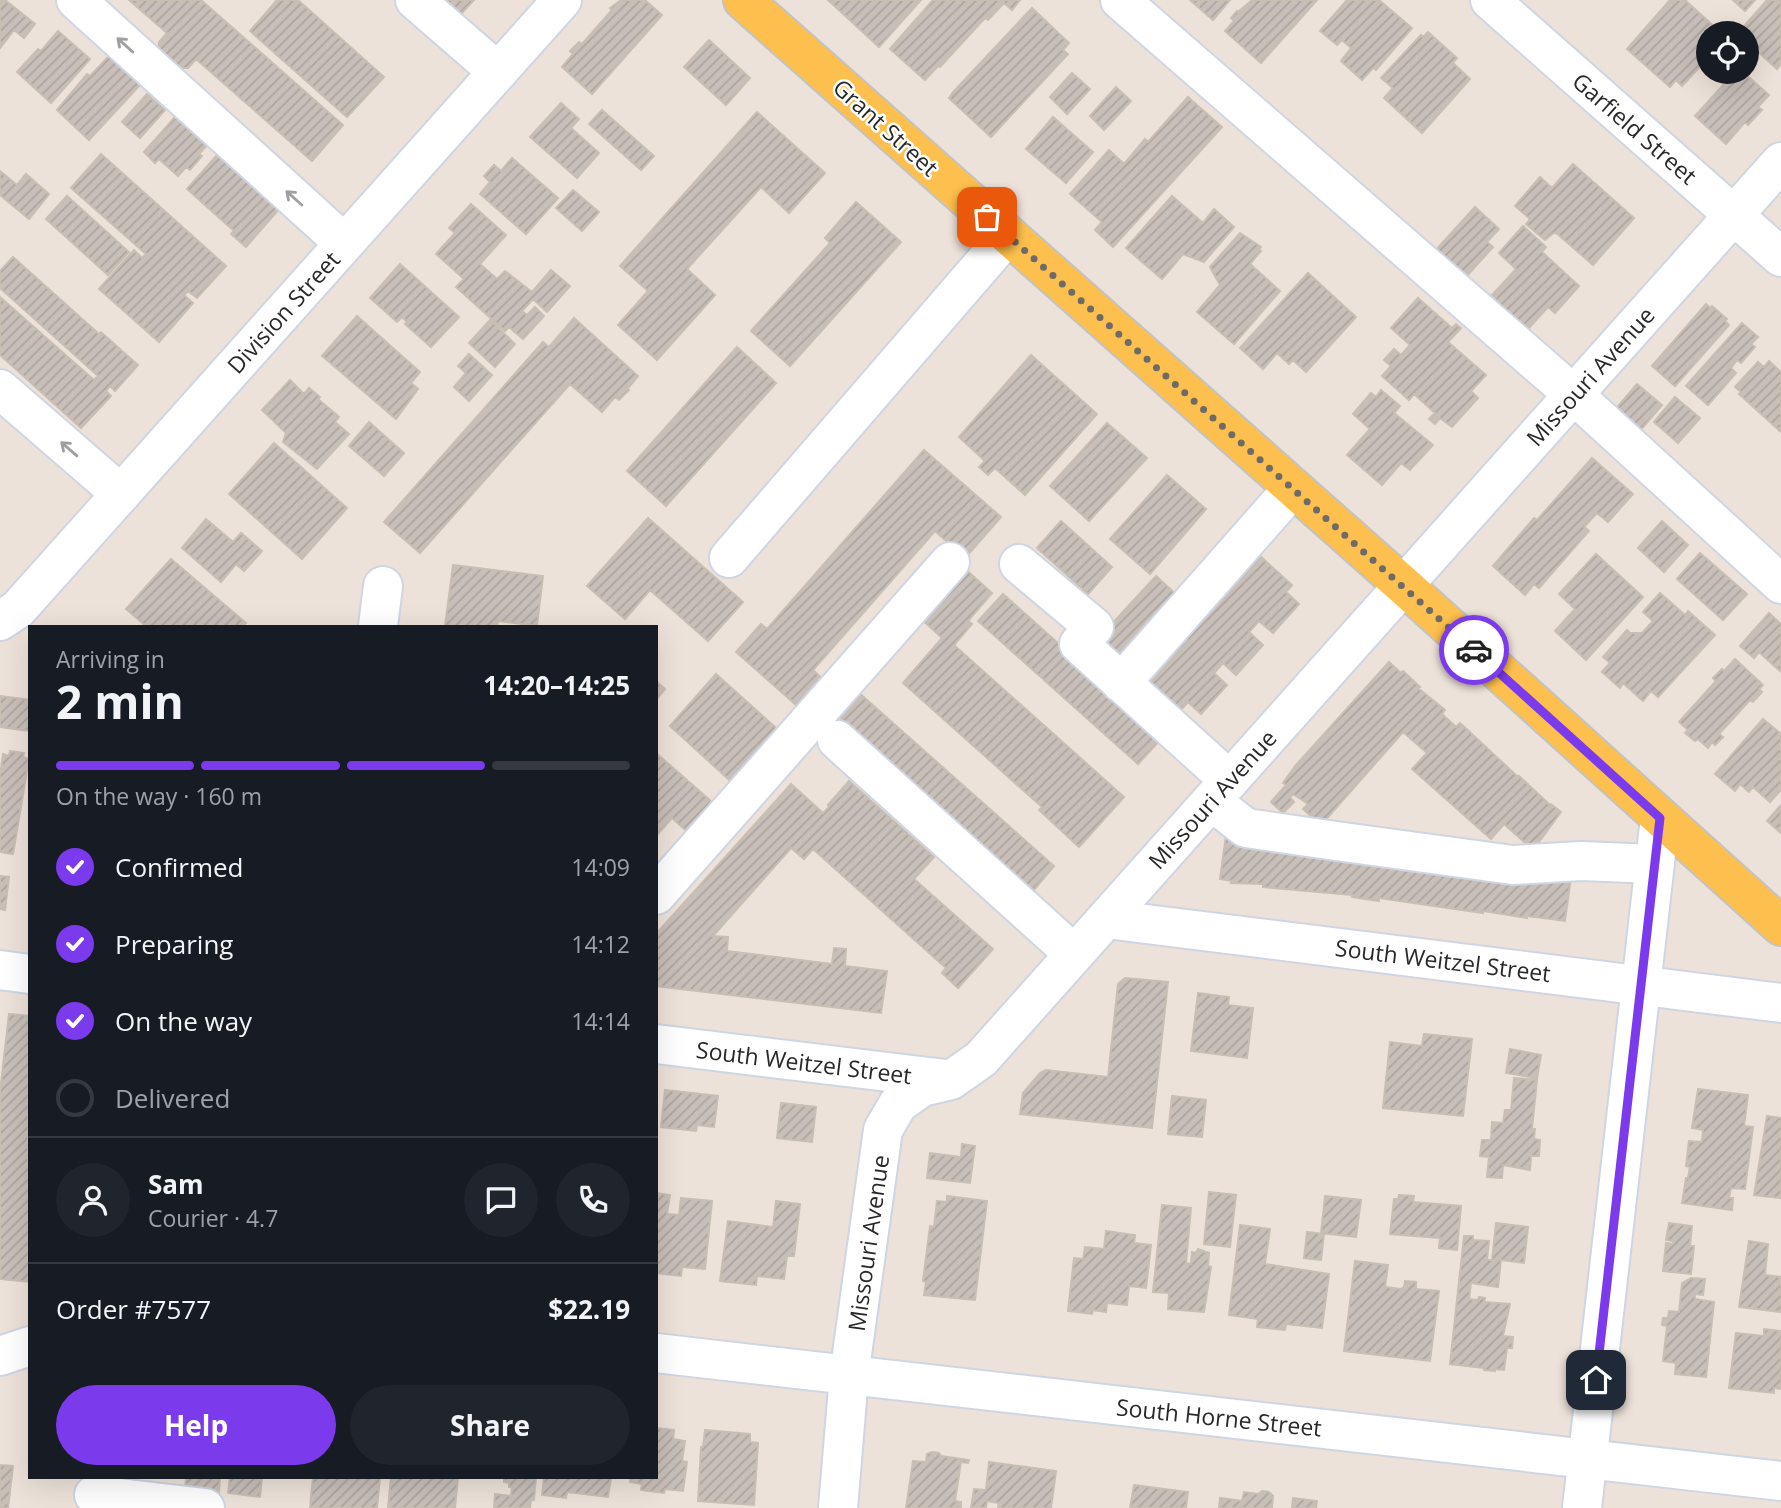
<!DOCTYPE html>
<html lang="en">
<head>
<meta charset="utf-8">
<style>
  body { margin:0; font-family:"Open Sans",sans-serif; background:#20242c; color:#f1f3f6; height:100vh; display:flex; flex-direction:column; font-size:26px; white-space:nowrap }
  * { box-sizing:border-box; margin:0 }
  p { font-size:23px; color:#9ea1a6 }
  .icon { flex:none; width:38px; height:38px; fill:none; stroke:currentColor; stroke-width:2; stroke-linecap:round; stroke-linejoin:round }
  .map { position:relative; flex:1; overflow:hidden }
  .drawer { position:absolute; left:28px; top:625px; width:630px; height:854px; display:flex; flex-direction:column; background:#171b24; border-radius:0px; box-shadow:0 7px 28px #0002 }
  .drawer>* { flex:none }
  .tools { position:absolute; left:1696px; top:21px; display:grid; gap:14px }
  .tools a { display:grid; place-items:center; width:63px; height:63px; border-radius:50%; background:#171b24; box-shadow:0 7px 28px #0002; font-size:35px }
  .pin { position:absolute; display:grid; place-items:center; width:60px; height:60px; color:#fff; margin:-30px; border-radius:14px; box-shadow:0 4px 10px #0006 }
  .courier { position:absolute; display:grid; place-items:center; width:70px; height:70px; margin:-35px; border:5px solid #7c3aed; border-radius:50%; background:#fff; color:#222; box-shadow:0 2px 9px #0007 }
  .summary em { font-style:normal; font-weight:700 }
  .summary div { display:flex; flex-direction:column-reverse }
  .summary { display:flex; align-items:center; justify-content:space-between; height:119px; padding:0 28px }
  h1 { font-size:46px; font-weight:700; line-height:52px }
  .bar { display:grid; grid-template-columns:repeat(4,1fr); gap:10px 7px; align-content:center; height:84px; padding:0 28px }
  .bar i { height:9px; border-radius:5px; background:#363941 }
  .bar .active { background:#7c3aed }
  .bar p { grid-column:span 4 }
  .line { display:flex; align-items:center; gap:18px; padding:0 28px; border-top:2px solid #363941 }
  .line div { flex:1 }
  .round { display:grid; place-items:center; flex:none; width:74px; height:74px; border-radius:37px; background:#20242c }
  ol { padding:0 28px; list-style:none }
  li { display:flex; align-items:center; gap:21px; height:77px }
  li p { margin-inline-start:auto }
  li .icon { padding:7px; border-radius:50%; background:#7c3aed; color:#fff; stroke-width:4 }
  li:last-child { color:#9ea1a6 }
  li i { width:38px; height:38px; border:4px solid #363941; border-radius:50% }
  .cta { display:flex; gap:14px; margin-top:auto; padding:14px 28px }
  .cta a { flex:1; height:80px; border-radius:42px; background:#7c3aed; color:#fff; font-size:28px; font-weight:700; line-height:80px; text-align:center }
  .cta a+a { background:#20242c; color:#f1f3f6 }
  .map>svg:first-child { display:block }
  .building { fill:url(#building-hatch); stroke:#c8beb2; stroke-width:2 }
  .lines { fill:none; stroke-linecap:round; stroke-linejoin:round }
  .minor-casing { stroke:#ced5e3; stroke-width:42 }
  .major-casing { stroke:#c3c3c3; stroke-width:42 }
  .minor { stroke:#fff; stroke-width:38 }
  .major { stroke:#fdbf4d; stroke-width:38 }
  .oneway { stroke:#9f9f9f }
  .done { stroke:#6e6a67; stroke-width:7; stroke-dasharray:0 12.6 }
  .route { stroke:#7c3aed; stroke-width:9 }
  .labels { text-anchor:middle; dominant-baseline:central; stroke-width:5; stroke-linejoin:round; paint-order:stroke }
  .street-label { font-size:23px; fill:#292929; stroke:#fff }
</style>
</head>
<body>
<div class="map">
<svg width="1781" height="1508" viewBox="0 0 1781 1508">
  <defs>
    <pattern id="building-hatch" width="6" height="6" patternUnits="userSpaceOnUse" patternTransform="scale(1.75)"><rect width="6" height="6" fill="#c8bfb9"/><path d="M-1 1l2-2M0 6l6-6M5 7l2-2" fill="none" stroke="#aca49f"/></pattern>
  </defs>
  <rect width="100%" height="100%" fill="#ede2d9"/>
  <!-- building -->
  <path class="building" d="M0 0H5L35 24 24 38 14 30 0 48Z
    M129 0H201L343 125 312 161 196 59 188 68H173L158 50 159 42 167 33Z
    M277 0H298L384 77 347 117 250 31Z
    M430 0H474L461 14 455 8 448 16Z
    M621 0H645L662 15 592 94 562 67 573 54 570 51 579 42 582 44 612 10 610 8Z
    M828 0H921L879 47Z
    M933 0H1020L1012 10 1004 3 988 20 985 18 940 67 938 66 925 80 890 49Z
    M1190 0H1230L1213 20Z
    M1252 0H1317L1261 63 1225 31 1234 21 1231 18 1237 11 1238 12Z
    M1347 0H1379L1412 28 1376 70 1373 68 1362 80 1341 61 1351 48 1342 40 1337 45 1320 31Z
    M1670 0H1685L1719 31 1717 33H1708V58L1682 86 1676 80 1670 87 1627 49Z
    M1733 0H1755L1745 11Z
    M1767 0H1781V64L1777 69 1746 41V33H1738Z
    M1032 8 1069 43 1063 50 1068 54 991 137 949 98 953 92Z
    M58 31 90 59 51 103 17 72 38 49 41 51Z
    M1428 32 1457 58 1453 63 1470 79 1422 133 1384 98 1393 88 1381 78 1421 35 1423 37Z
    M709 40 750 78 726 105 684 67Z
    M109 56 140 85 89 140 57 110 87 74 90 76Z
    M1735 72H1743L1769 95 1758 107 1762 110 1748 125 1745 122 1726 144 1695 116Z
    M1072 73 1090 89 1067 114 1050 97Z
    M1116 87 1131 101 1104 130 1090 116Z
    M147 94 165 110 140 138 122 122Z
    M1188 97 1222 127 1113 247 1095 230 1102 222 1070 194 1109 150 1124 164 1145 139 1148 142Z
    M561 103 579 119 571 128 599 153 577 178 530 137Z
    M602 110 654 156 641 170 589 124Z
    M757 112 825 173 789 213 761 187 687 269 715 295 657 360 618 325 648 291 620 266Z
    M175 117 206 146 199 154 202 156 190 170 186 167 178 176 159 159 155 163 144 152Z
    M1053 117 1093 152 1066 183 1026 149Z
    M101 154 226 266 197 298 188 291 184 295 193 303 159 342 99 289 134 250 142 258 146 254 71 188Z
    M218 154 280 208 246 247 231 234 234 231 187 189Z
    M512 158 558 198 526 234 480 194 490 182 484 176 494 165 501 171Z
    M1573 164 1634 218 1593 265 1555 232 1545 240 1526 224 1530 219 1515 206 1540 177 1552 188Z
    M0 171 17 185 26 174 49 194 29 219 0 195Z
    M573 190 599 212 582 231 556 208Z
    M67 196 129 252 108 275 46 219Z
    M1172 196 1203 223 1214 209 1234 227 1204 262 1183 254 1162 279 1126 248Z
    M856 202 901 242 790 366 751 331 830 243 825 238Z
    M471 204 506 235 480 264 497 279 505 271 532 292 551 270 570 286 547 312 533 299 522 311 527 315 535 307 544 316 523 339 509 327 505 331 456 287 464 279 436 254 455 233 449 228Z
    M1475 207 1499 229 1487 242 1493 247 1465 278 1435 251Z
    M1523 226 1546 247 1542 252 1579 286 1555 313 1548 307 1529 328 1526 325 1518 334 1488 307 1496 298 1492 295 1516 269 1499 253Z
    M1240 233 1261 247 1259 250 1261 251 1250 264 1280 291 1234 344 1197 312 1220 285 1210 267Z
    M13 257 99 334 101 332 138 365 115 391 110 386 106 391 111 396 81 428 0 355V297L94 380 98 376 0 288V271Z
    M400 264 459 317 431 347 405 324 407 322 402 317 397 322 370 298Z
    M1308 273 1356 317 1306 372 1293 360 1289 364 1277 353 1263 369 1240 348Z
    M1418 298 1452 328 1456 324 1461 328 1448 342 1486 375 1471 391 1478 398 1452 427 1440 418 1435 424 1429 419 1435 413 1414 394 1409 400 1382 376 1391 366 1384 360 1394 349 1401 355 1410 345 1391 328Z
    M1706 304 1710 308 1712 306 1727 319 1725 321 1729 325 1675 386 1652 366Z
    M357 316 420 372 411 383 418 389 396 419 322 356Z
    M574 318 638 376 629 387H626L629 390 619 400 615 397 602 412 570 384 420 553 384 522 543 342 549 347Z
    M490 320 515 344 495 367 469 343Z
    M1742 323 1758 337 1751 344 1755 347 1741 363 1737 360 1731 368 1736 373 1708 405 1686 386Z
    M737 347 776 383 666 506 627 471Z
    M469 354 492 375 469 401 454 387 466 373 458 366Z
    M1031 355 1097 414 1025 495 995 468 988 475 979 467 985 461 959 437Z
    M1769 361 1781 372V432L1739 394 1741 392 1735 387 1758 362 1764 367Z
    M290 380 304 394 309 388 320 397 318 399 339 417 335 422 349 434 317 469 283 442 286 433 262 410Z
    M1637 384 1662 405 1639 432 1614 411Z
    M1381 390 1400 406 1394 413 1433 445 1410 470 1401 463 1382 485 1347 455 1370 429 1353 414 1371 393 1376 397Z
    M1675 397 1700 418 1678 443 1654 422Z
    M369 422 404 453 384 476 349 446Z
    M1107 423 1147 458 1089 521 1050 486Z
    M274 443 347 508 302 559 229 494Z
    M924 450 1001 517 965 558 935 531 813 670 828 684 804 712 736 652 761 624 767 629Z
    M1592 458 1633 494 1608 522 1597 513 1584 527 1589 531 1539 588 1534 584 1525 595 1493 566 1534 518 1537 520Z
    M1167 475 1206 509 1150 574 1110 539Z
    M648 518 743 602 708 641 650 590 625 619 587 586Z
    M206 519 233 542 241 533 262 551 244 571 236 564 221 582 182 548Z
    M1061 521 1112 567 1088 594 1037 548Z
    M1662 521 1688 545 1664 572 1638 548Z
    M1700 553 1747 594 1723 620 1677 579Z
    M1596 554 1643 597 1586 660 1555 631 1575 609 1559 594Z
    M1254 556 1258 560 1261 557 1292 585 1286 592 1299 604 1273 633 1259 621 1249 632 1263 645 1236 675 1223 663 1214 673 1227 685 1201 714 1188 702 1180 711 1149 683 1151 681 1147 678 1156 666 1160 669 1174 654 1170 650 1180 639 1184 643 1187 640 1183 636 1193 625 1197 628 1211 613 1207 609 1218 597 1221 601 1224 597 1220 594 1230 583 1234 586 1248 571 1244 568Z
    M171 559 246 623 243 626H146L126 609Z
    M453 565 543 576 537 626 498 621 497 626H445Z
    M962 566 992 593 968 621 972 624 954 645 1124 797 1079 847 1039 810 1042 807 903 683 942 638 918 616Z
    M1156 576 1179 597 1121 660 1098 639Z
    M1660 593 1685 615 1688 611 1715 635 1658 697 1651 691 1643 701 1623 683 1620 688 1602 672 1610 663 1603 657 1627 630 1630 633H1642L1653 621 1643 612Z
    M1003 594 1163 737 1138 764 978 621Z
    M1769 613 1781 624V672L1759 652 1754 658 1740 646Z
    M1735 659 1763 685 1759 689 1762 692 1753 702 1750 700 1719 734 1723 737 1715 745 1712 742 1708 748 1698 739 1695 741 1685 733 1688 730 1679 722 1716 681 1713 678 1722 669 1724 671Z
    M1389 662 1401 673 1403 671 1420 687 1418 688 1445 710 1442 714 1456 727 1460 723 1518 777 1519 776 1550 805 1551 804 1561 812 1539 842 1531 848 1504 824 1491 839 1412 769 1427 753 1403 732 1321 825 1303 809 1308 804 1293 794 1290 797 1294 802 1283 813 1271 802 1286 785 1283 783 1296 765Z
    M716 674 784 735 737 787 670 726Z
    M656 681 665 689 656 700Z
    M858 692 1054 866 1033 891 836 717Z
    M0 696 30 700V731L0 727Z
    M1763 719 1781 734V790L1770 802 1753 787 1749 792 1740 784 1735 791 1715 774Z
    M10 751 24 753 23 757 29 759 13 854 0 852V775L3 754 9 756Z
    M656 753 719 808 693 837 672 818 656 836Z
    M849 781 934 857 914 879 993 949 958 988 942 973 946 968 813 849 804 859 791 848 713 936 728 937 727 951 832 964 834 948 846 949 845 966 887 971 881 1013 656 986V934L791 784 823 813 829 807 828 805Z
    M1781 805V833L1767 821Z
    M1226 835 1571 877 1565 921 1527 916V918L1483 911V913L1379 898V901L1352 897 1353 895 1263 887V884L1231 883 1232 881 1220 879Z
    M0 876 9 877 5 910 0 909Z
    M1125 978 1168 982 1152 1128 1020 1114 1023 1093 1040 1073 1046 1070 1108 1077 1118 984Z
    M1198 993 1229 997 1228 1005 1253 1008 1247 1058 1191 1051Z
    M9 1014 30 1016 28 1163 30 1164V1282L0 1279V1092Z
    M1424 1034 1472 1039 1463 1116 1383 1108 1390 1042 1422 1046Z
    M1510 1049 1541 1055 1537 1078 1506 1073Z
    M1514 1078 1537 1080 1532 1129H1535L1534 1139 1540 1140 1539 1156H1531L1530 1170 1503 1165 1502 1178 1487 1177 1489 1157 1480 1156 1482 1140H1491L1492 1122 1503 1123 1505 1110H1511Z
    M1698 1089 1748 1095 1744 1126 1753 1127 1745 1189 1731 1188 1729 1198H1733L1732 1210 1682 1203 1686 1178H1688L1690 1167 1686 1166 1689 1141 1702 1142 1703 1130 1692 1128Z
    M665 1090 718 1096 714 1127 697 1125 696 1131 661 1127Z
    M1172 1096 1206 1100 1202 1137 1168 1134Z
    M781 1103 816 1107 812 1142 777 1138Z
    M1767 1116 1781 1118V1198L1754 1195Z
    M962 1144 975 1146 970 1183 927 1178 930 1153 961 1157Z
    M1209 1192 1236 1195 1230 1247 1204 1244Z
    M656 1193 670 1195 667 1214 679 1215 681 1198 712 1201 705 1269 682 1267 681 1276 656 1273Z
    M1399 1195 1414 1196 1413 1202 1461 1206 1457 1250 1439 1248 1440 1238 1390 1234 1394 1199H1398Z
    M947 1196 987 1201 975 1300 924 1295 926 1282 923 1281 930 1226 934 1227 937 1201 947 1202Z
    M1325 1196 1361 1200 1356 1237 1321 1233Z
    M776 1201 800 1204 794 1256H787L784 1279 757 1276 756 1285 720 1281 728 1221 773 1227Z
    M1162 1205 1191 1208 1186 1263 1191 1264 1192 1252 1196 1253 1198 1249 1209 1253 1208 1266 1211 1267 1204 1312 1168 1309 1169 1293 1153 1292Z
    M1496 1223 1528 1227 1524 1263 1501 1260 1498 1287 1471 1283 1469 1299 1478 1300 1479 1297 1485 1298 1484 1302 1510 1304 1503 1336 1513 1337 1512 1348H1507L1504 1370 1495 1369V1371L1484 1370V1368L1450 1364 1464 1236H1473V1240L1489 1241 1487 1260H1492Z
    M1669 1223 1692 1226 1690 1246H1694L1691 1274 1663 1271 1666 1243 1673 1244 1674 1241 1666 1240Z
    M1240 1225 1270 1229 1265 1264 1329 1274 1322 1328 1286 1324 1285 1330 1257 1327 1258 1319 1229 1315Z
    M1106 1231 1135 1235 1134 1243 1151 1245 1146 1288 1129 1286 1127 1305 1107 1303 1106 1312 1093 1310 1092 1314 1068 1311 1074 1258 1083 1259 1085 1247 1104 1249Z
    M1307 1232 1324 1234 1321 1260 1304 1258Z
    M1749 1241 1768 1244 1765 1275 1781 1277V1312L1739 1307Z
    M1355 1261 1388 1265 1385 1287 1401 1289 1404 1287 1405 1281 1416 1282V1289L1439 1291 1430 1361 1344 1351Z
    M1691 1278 1705 1279 1703 1295 1695 1294V1299L1714 1302 1706 1377 1675 1374 1676 1363 1663 1361 1667 1326 1662 1325 1663 1318H1668L1669 1311 1679 1312 1682 1283Z
    M1764 1329 1781 1331V1389L1774 1388V1393L1729 1388 1736 1333 1764 1336Z
    M656 1428 674 1430 673 1439 685 1441 682 1461 687 1462 683 1491 665 1489 664 1493 641 1490 642 1484 630 1482 631 1477H656Z
    M705 1430 750 1434V1442L758 1443 754 1505 698 1501 701 1447H703Z
    M932 1452 939 1453 941 1456 969 1460 968 1463 961 1462 955 1501 961 1502V1508H906L913 1461 926 1462 927 1454Z
    M989 1462 1056 1471 1051 1508H998L999 1503 987 1501 986 1508H971L974 1489 986 1490Z
    M0 1465 13 1466 8 1508H0Z
    M186 1477H220L219 1492 185 1488Z
    M230 1477H268H262L260 1497 228 1493Z
    M313 1477H380L377 1508H310Z
    M391 1477H458L455 1508H388Z
    M504 1477H536L534 1500H531L530 1508H494L495 1494 511 1496 512 1487H509V1483L504 1482Z
    M544 1477H614L611 1478 608 1497 567 1492 566 1498 542 1495Z
    M1134 1485 1188 1492 1186 1508H1130Z
    M1262 1491 1269 1492 1273 1496 1272 1508H1219L1220 1498 1242 1501 1244 1492 1258 1494Z
    M1293 1498 1317 1501 1316 1508H1292Z"/>
  <g class="lines">
    <defs>
      <path id="minor" d="M76 0 344 243
        M415 0 498 72
        M1120 0 1574 395 1781 584
        M1490 0 1781 257
        M0 389 121 494
        M729 558 1008 235
        M1019 564 1094 627 1079 644 1229 780
        M0 621 18 609 562 0
        M378 626 383 586
        M1121 683 1293 488
        M837 740 1074 954
        M1211 801 1246 828 1336 841 1513 865 1581 861 1655 864
        M656 895 950 562
        M1106 919 1781 1003
        M0 970 30 974
        M656 1044 946 1079
        M656 1353 1781 1481
        M0 1356 30 1346
        M94 1495 205 1508
        M838 1508 849 1376 883 1130 898 1104 922 1087 951 1080 981 1059 1781 162
        M1582 1508 1660 818"/>
      <path id="major" d="M743 0 1403 585 1781 926"/>
    </defs>
    <!-- minor casing -->
    <use href="#minor" class="minor-casing"/>
    <!-- major casing -->
    <use href="#major" class="major-casing"/>
    <!-- minor -->
    <use href="#minor" class="minor"/>
    <!-- major -->
    <use href="#major" class="major"/>
  </g>
  <!-- one-way arrows -->
  <defs><path id="oneway-shaft" d="M-6 0H5M1.5-3L5.5 0L1.5 3" fill="none" stroke-width="1.6" stroke-linecap="round" stroke-linejoin="round" transform="scale(1.75)"/></defs>
  <g class="oneway">
    <use href="#oneway-shaft" transform="translate(125 45) rotate(-138)"/>
    <use href="#oneway-shaft" transform="translate(294 198) rotate(-138)"/>
    <use href="#oneway-shaft" transform="translate(69 449) rotate(-139)"/>
  </g>
  <g class="lines">
    <!-- done -->
    <path class="done" d="M987 217 1474 650"/>
    <!-- route -->
    <path class="route" d="M1474 650 1660 818 1596 1380"/>
  </g>
  <g class="labels">
    <!-- street labels -->
    <g class="street-label">
      <text transform="translate(886 127) rotate(42)">Grant Street</text>
      <text transform="translate(1635 128) rotate(41)">Garfield Street</text>
      <text transform="translate(283 312) rotate(-48)">Division Street</text>
      <text transform="translate(1590 376) rotate(-48)">Missouri Avenue</text>
      <text transform="translate(1212 799) rotate(-48)">Missouri Avenue</text>
      <text transform="translate(1443 960) rotate(7)">South Weitzel Street</text>
      <text transform="translate(804 1062) rotate(7)">South Weitzel Street</text>
      <text transform="translate(868 1243) rotate(-82)">Missouri Avenue</text>
      <text transform="translate(1219 1417) rotate(6)">South Horne Street</text>
    </g>
  </g>
</svg>
<div class="tools">
<a><svg class="icon" aria-label="locate" viewBox="0 0 24 24"><circle cx="12" cy="12" r="6"/><path d="M12 2v4M12 18v4M2 12h4M18 12h4"/></svg></a>
</div>
<div class="pin" style="left:987px;top:217px;background:#ea580c"><svg class="icon" aria-label="bag" viewBox="0 0 24 24"><path d="M5 8h14l-1 12H6zM9 8a3 3 0 0 1 6 0"/></svg></div>
<div class="pin" style="left:1596px;top:1380px;background:#1f2937"><svg class="icon" aria-label="home" viewBox="0 0 24 24"><path d="M3 11l9-7 9 7M6 9v11h12V9"/></svg></div>
<div class="courier" style="left:1474px;top:650px"><svg class="icon" aria-label="car" viewBox="0 0 24 24"><path d="M5 17H2v-5l4-1 3-4h7l3 4 3 1v5h-3M9 17h6M6 11h13"/><circle cx="7" cy="17" r="2"/><circle cx="17" cy="17" r="2"/></svg></div>
<section class="drawer">
<div class="summary"><div><h1>2 min</h1><p>Arriving in</p></div><em>14:20–14:25</em></div>
<div class="bar"><i class="active"></i><i class="active"></i><i class="active"></i><i></i><p>On the way · 160 m</p></div>
<ol>
<li><svg class="icon" aria-label="check" viewBox="0 0 24 24"><path d="M5 12l5 5 9-10"/></svg>Confirmed<p>14:09</p></li>
<li><svg class="icon" aria-label="check" viewBox="0 0 24 24"><path d="M5 12l5 5 9-10"/></svg>Preparing<p>14:12</p></li>
<li><svg class="icon" aria-label="check" viewBox="0 0 24 24"><path d="M5 12l5 5 9-10"/></svg>On the way<p>14:14</p></li>
<li><i></i>Delivered</li>
</ol>
<div class="line" style="height:126px"><a class="round"><svg class="icon" aria-label="person" viewBox="0 0 24 24"><circle cx="12" cy="8" r="4"/><path d="M4 21q1-7 8-7t8 7"/></svg></a><div><b>Sam</b><p>Courier · 4.7</p></div><a class="round"><svg class="icon" aria-label="chat" viewBox="0 0 24 24"><path d="M4 5h16v11H9l-5 4z"/></svg></a><a class="round"><svg class="icon" aria-label="phone" viewBox="0 0 24 24"><path d="M5 4h4l2 5-3 2q2 4 5 5l2-3 5 2v4C11 20 4 13 5 4z"/></svg></a></div>
<div class="line" style="height:91px"><div>Order #7577</div><b>$22.19</b></div>
<div class="cta"><a>Help</a><a>Share</a></div>
</section>
</div>
</body>
</html>
